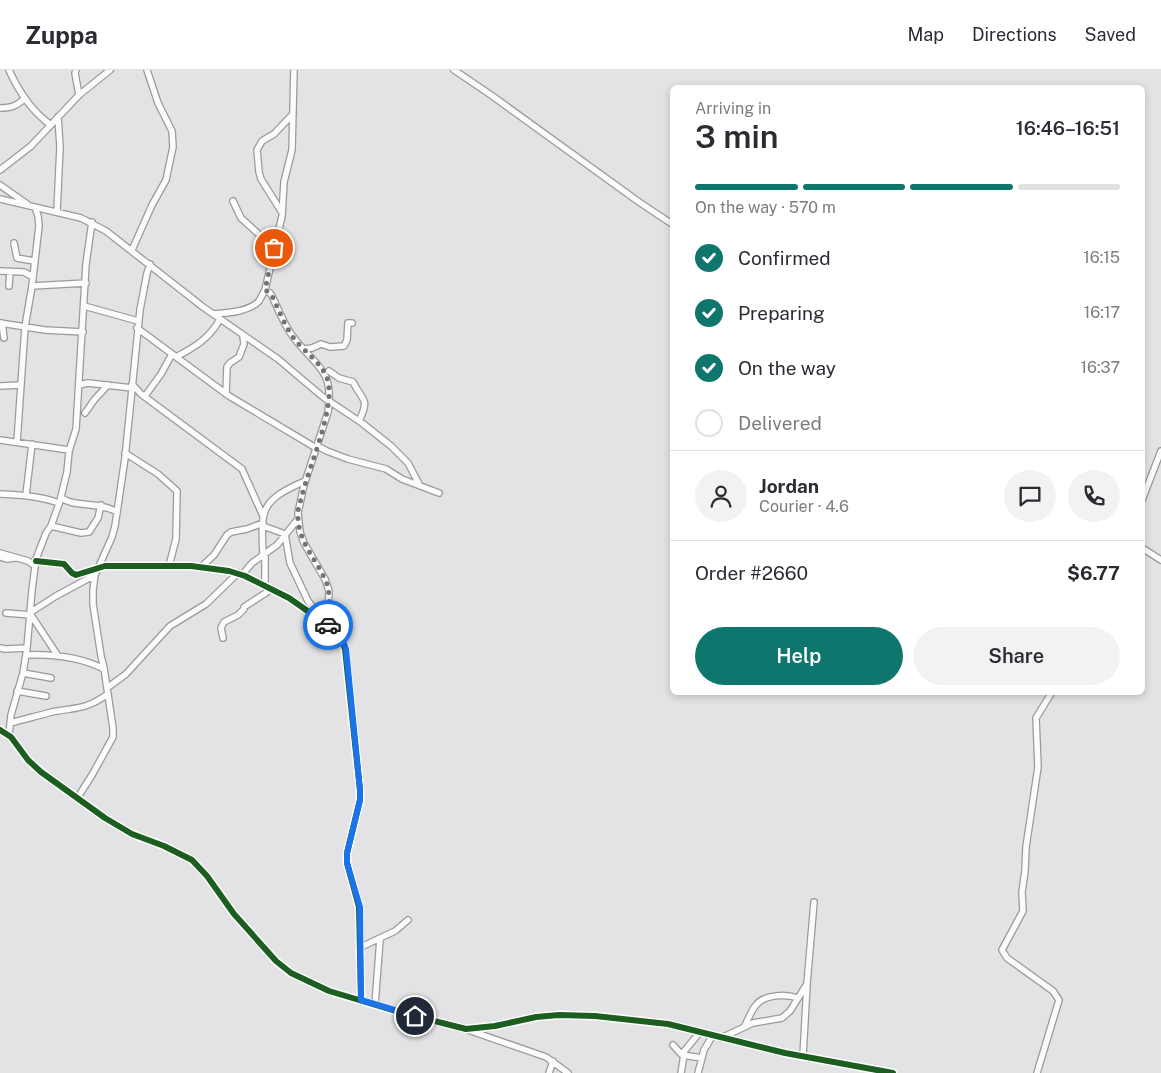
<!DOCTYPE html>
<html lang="en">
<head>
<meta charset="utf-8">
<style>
  body { margin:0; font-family:"Public Sans",sans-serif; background:#f2f2f3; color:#2b2b33; height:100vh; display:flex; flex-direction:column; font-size:19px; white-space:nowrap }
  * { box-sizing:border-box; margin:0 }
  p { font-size:16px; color:#7c7c81 }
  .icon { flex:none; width:28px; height:28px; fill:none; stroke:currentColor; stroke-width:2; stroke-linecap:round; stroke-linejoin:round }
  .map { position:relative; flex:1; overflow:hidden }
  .drawer { position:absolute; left:670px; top:15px; width:475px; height:610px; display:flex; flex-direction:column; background:#fff; border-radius:8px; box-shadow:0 2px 8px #0003 }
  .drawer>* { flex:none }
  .pin { position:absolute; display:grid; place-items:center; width:42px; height:42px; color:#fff; margin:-21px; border:2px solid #fff; border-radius:50%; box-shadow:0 1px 5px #0007 }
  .courier { position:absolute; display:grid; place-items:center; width:50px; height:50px; margin:-25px; border:4px solid #1a73e8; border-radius:50%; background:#fff; color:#222; box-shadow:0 1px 6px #0007 }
  .summary em { font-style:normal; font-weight:600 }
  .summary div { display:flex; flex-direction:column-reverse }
  .summary { display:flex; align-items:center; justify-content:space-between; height:85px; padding:0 25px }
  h1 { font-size:32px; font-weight:600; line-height:38px }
  .bar { display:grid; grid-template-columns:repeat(4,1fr); gap:8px 5px; align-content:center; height:60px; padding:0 25px }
  .bar i { height:6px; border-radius:4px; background:#e1e1e2 }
  .bar .current { background:#0f766e }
  .bar p { grid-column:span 4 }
  .line { display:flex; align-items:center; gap:12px; padding:0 25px; border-top:1px solid #e1e1e2 }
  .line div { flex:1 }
  .round { display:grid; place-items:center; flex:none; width:52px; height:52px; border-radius:26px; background:#f2f2f3 }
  ol { padding:0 25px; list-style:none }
  li { display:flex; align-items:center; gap:15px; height:55px }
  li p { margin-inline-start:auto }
  li .icon { padding:5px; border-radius:50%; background:#0f766e; color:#fff; stroke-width:4 }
  li:last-child { color:#7c7c81 }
  li i { width:28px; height:28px; border:2px solid #e1e1e2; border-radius:50% }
  .primary-button { display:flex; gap:10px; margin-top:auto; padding:10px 25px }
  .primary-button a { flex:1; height:58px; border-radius:30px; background:#0f766e; color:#fff; font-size:20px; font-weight:600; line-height:58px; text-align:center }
  .primary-button a+a { background:#f2f2f3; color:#2b2b33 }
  header { display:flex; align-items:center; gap:30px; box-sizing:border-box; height:70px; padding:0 25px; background:#fff; border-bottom:1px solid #e1e1e2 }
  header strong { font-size:24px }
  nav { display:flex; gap:28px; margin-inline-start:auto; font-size:18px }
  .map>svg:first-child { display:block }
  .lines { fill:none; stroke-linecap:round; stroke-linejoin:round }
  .street-casing { stroke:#9a999b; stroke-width:8 }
  .street { stroke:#fbfbfb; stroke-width:5.5 }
  .cycleway-casing { stroke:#fff; stroke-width:9 }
  .cycleway { stroke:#1b5e20; stroke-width:6 }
  .done { stroke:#747374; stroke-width:5; stroke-dasharray:0 9 }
  .route { stroke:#1a73e8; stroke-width:6 }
</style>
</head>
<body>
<header>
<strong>Zuppa</strong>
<nav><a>Map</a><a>Directions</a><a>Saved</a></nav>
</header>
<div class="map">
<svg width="1161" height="1003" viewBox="0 0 1161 1003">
  <rect width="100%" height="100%" fill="#e3e2e4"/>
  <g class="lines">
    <defs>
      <path id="street" d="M9 0C19 22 31 41 51 55
        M76 0 75 3 79 25
        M454 0 491 25 639 132 672 154
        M0 38C11 38 17 36 25 28
        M0 100 31 76 79 25 110 0
        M0 115 27 134
        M0 129 81 148 106 161 203 237 278 289 323 327 362 353 391 376 408 393 419 414
        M233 131 241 148 264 169 267 184 271 189
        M57 141 60 77 58 47
        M281 141 261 109 259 102 257 80 262 71 274 64 293 44
        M14 173 17 188 34 191
        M132 180 152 135 166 110 173 77 172 61 158 33 147 0
        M0 201 24 202 33 207
        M9 216 10 202
        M32 216 86 213
        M265 220 270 223 272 226C279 241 284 255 294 268 317 298 334 299 328 342L304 415 298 443 300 462 304 473 325 509 329 521 327 555
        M84 236 138 251
        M213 244C227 243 249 242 259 231 261 228 263 223 265 220L282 146 284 112 292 80 294 0
        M0 253 45 260 83 262
        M2 253 4 268
        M137 258 229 326 316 378
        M304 279 312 278 321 274 330 277 344 276 347 270 348 253H352
        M176 287C195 277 210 268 220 249
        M329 301 339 308 353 312C363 332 370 328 359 351
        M132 314 141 324 242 399 263 446
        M79 315 88 313 132 318
        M0 316 21 315
        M226 324 227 297 230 293 239 287 244 274 243 266
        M145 326 161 304 172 284
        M85 343 95 329 108 315
        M0 370 69 380
        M17 372 25 257 32 216 39 156 38 146 35 137
        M317 376 327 381 348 389 386 399 402 409 439 423
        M125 383 158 404 177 421 176 469 169 496
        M0 424C20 425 40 426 59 433
        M26 425 32 374
        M61 427C72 438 99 431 117 442
        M1142 430 1161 381
        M51 456 81 463 89 462 98 448 101 435
        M263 456 285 464 290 493 308 531 322 549
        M1142 478 1161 490
        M0 483 28 491 35 496
        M265 484V515
        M263 485C261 438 260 431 305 411
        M0 487 7 489 15 488
        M36 491 64 494 72 503 76 505 105 496H191L229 501 245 506 289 528 339 563 345 579 360 720V730L347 783V793L359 837 361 930
        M201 497 214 485 227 465 231 462 247 459 263 453
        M242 505 252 493 277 475 298 449
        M31 542 56 526 95 505
        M6 543 31 545 58 586
        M223 568 221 558 224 552 238 545 244 539V537L272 519
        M0 578 5 579 27 578
        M26 585C53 584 80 587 104 599
        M23 603 51 608
        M107 618 126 604 170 556 206 534 238 503
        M17 621 46 626
        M10 653C24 649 38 646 52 642 78 637 85 640 108 624
        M0 660 11 667 28 690 41 702 105 748 132 764 164 776 192 790 207 806 234 844 276 891 291 903 329 921 399 942 466 959 495 956 536 947 559 945 595 946 668 954 785 983 893 1003
        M9 665 11 645 23 603 27 578 32 520 36 489 46 463 51 456 60 431 67 402 69 381 76 359 86 194 92 152
        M78 727 92 705 113 667V658L104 598 101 586 93 534V520L95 505 112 467 115 456 125 388 140 240 147 203 150 194
        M361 877 395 861 408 850
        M375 935 380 869
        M745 956C748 949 751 941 756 935 765 924 786 924 798 928
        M468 960 546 987 568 1003
        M721 968 753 953 782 948 790 941 807 914 814 832
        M673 975 682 985 702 988
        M682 984 700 962
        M803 986 807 915
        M549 1003 553 991
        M681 1003 684 985
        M698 1003 704 980 713 965
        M1037 1003 1059 930 1053 921 1007 888 1002 880 1023 841 1022 822 1025 801 1026 777 1038 697 1036 648 1052 622"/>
    </defs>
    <!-- street casing -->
    <use href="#street" class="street-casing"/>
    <!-- street -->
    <use href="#street" class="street"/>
    <defs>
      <path id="cycleway" d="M36 491 64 494 72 503 76 505 105 496H191L229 501 245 506 289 528 339 563 345 579 360 720V730L347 783V793L359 837 361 930
        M0 660 11 667 28 690 41 702 105 748 132 764 164 776 192 790 207 806 234 844 276 891 291 903 329 921 399 942 466 959 495 956 536 947 559 945 595 946 668 954 785 983 893 1003"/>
    </defs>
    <!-- cycleway casing -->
    <use href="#cycleway" class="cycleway-casing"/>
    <!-- cycleway -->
    <use href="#cycleway" class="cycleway"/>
  </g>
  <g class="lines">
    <!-- done -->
    <path class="done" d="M274 178 265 220 270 223 272 226C279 240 284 254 293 267 303 281 321 292 327 308 337 336 309 395 302 426 300 433 297 440 298 448 299 474 318 491 327 514 331 527 328 543 328 555"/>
    <!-- route -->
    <path class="route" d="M328 555 341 566 346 579 360 720V730L347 783V793L360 837 361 930 415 946"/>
  </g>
</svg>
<div class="pin" style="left:274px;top:178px;background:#ea580c"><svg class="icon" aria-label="bag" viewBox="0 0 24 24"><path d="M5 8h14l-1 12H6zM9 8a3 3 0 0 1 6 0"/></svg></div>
<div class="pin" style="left:415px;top:946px;background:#1f2937"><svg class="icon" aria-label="home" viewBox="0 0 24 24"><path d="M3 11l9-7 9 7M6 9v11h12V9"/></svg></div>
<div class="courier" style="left:328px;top:555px"><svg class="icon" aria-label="car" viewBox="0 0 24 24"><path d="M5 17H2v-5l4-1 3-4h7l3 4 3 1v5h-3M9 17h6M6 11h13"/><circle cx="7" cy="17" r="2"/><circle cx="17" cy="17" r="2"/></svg></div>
<section class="drawer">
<div class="summary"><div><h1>3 min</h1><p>Arriving in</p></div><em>16:46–16:51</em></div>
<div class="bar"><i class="current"></i><i class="current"></i><i class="current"></i><i></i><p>On the way · 570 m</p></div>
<ol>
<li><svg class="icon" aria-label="check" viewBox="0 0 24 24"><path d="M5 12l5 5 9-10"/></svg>Confirmed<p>16:15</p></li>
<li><svg class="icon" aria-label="check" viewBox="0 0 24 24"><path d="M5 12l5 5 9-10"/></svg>Preparing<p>16:17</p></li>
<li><svg class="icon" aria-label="check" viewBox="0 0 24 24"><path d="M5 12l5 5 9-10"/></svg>On the way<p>16:37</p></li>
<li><i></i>Delivered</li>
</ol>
<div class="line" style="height:90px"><a class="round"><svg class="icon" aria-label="person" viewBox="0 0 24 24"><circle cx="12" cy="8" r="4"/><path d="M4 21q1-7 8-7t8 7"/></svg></a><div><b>Jordan</b><p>Courier · 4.6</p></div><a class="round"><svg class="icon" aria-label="chat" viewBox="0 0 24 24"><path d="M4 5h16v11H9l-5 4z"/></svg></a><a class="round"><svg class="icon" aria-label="phone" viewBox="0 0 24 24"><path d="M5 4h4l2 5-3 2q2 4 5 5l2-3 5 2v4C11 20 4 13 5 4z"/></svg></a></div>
<div class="line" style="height:65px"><div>Order #2660</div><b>$6.77</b></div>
<div class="primary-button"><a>Help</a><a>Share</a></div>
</section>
</div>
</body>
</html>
